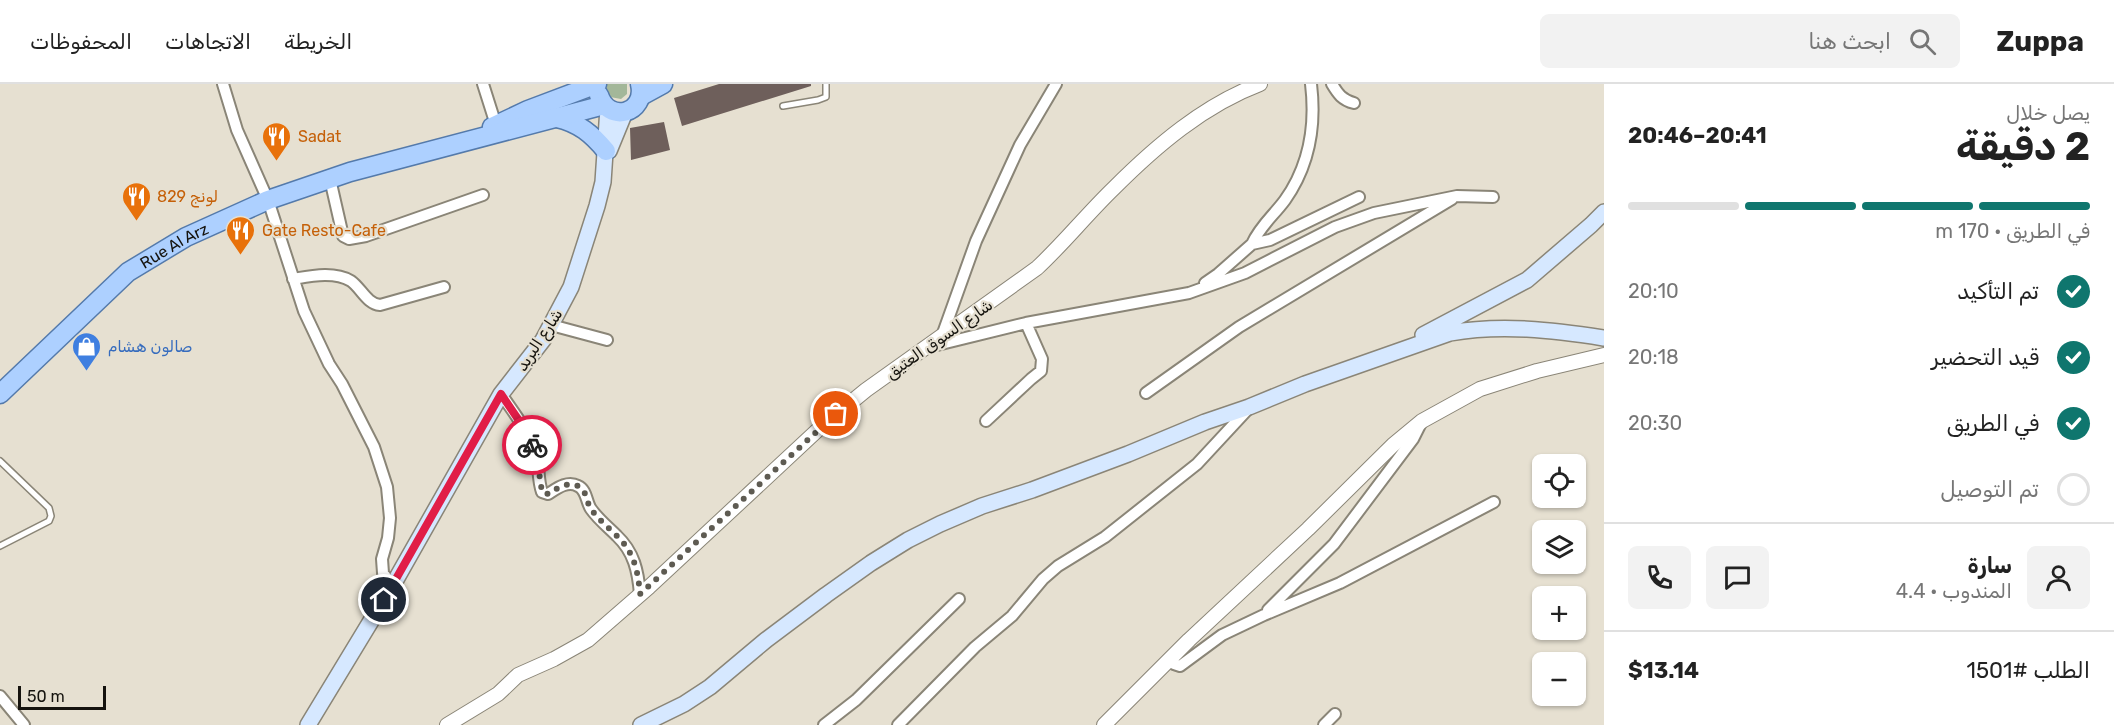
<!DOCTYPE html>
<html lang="ar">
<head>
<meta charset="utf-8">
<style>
  body { margin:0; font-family:Rubik,"Noto Sans Arabic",sans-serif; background:#f2f2f2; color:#222; direction:rtl; height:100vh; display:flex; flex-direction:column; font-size:22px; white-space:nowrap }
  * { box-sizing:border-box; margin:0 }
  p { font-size:20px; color:#767676 }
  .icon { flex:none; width:33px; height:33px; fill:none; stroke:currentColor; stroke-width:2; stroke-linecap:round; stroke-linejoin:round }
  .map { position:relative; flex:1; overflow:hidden; direction:ltr }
  .drawer { display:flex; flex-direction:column; background:#fff; width:510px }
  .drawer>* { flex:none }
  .tools { position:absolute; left:1532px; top:370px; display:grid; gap:12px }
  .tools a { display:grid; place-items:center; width:54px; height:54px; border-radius:9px; background:#fff; box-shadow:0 2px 4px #0004; font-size:30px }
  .scale { position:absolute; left:18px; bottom:15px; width:88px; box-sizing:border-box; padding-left:6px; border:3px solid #15130e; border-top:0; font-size:16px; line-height:21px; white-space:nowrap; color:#15130e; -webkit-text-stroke:4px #e6e0d1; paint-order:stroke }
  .pin { position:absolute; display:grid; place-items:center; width:51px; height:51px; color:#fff; margin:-26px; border:3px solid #fff; border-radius:50%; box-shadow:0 2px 6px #0007 }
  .courier { position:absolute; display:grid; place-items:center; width:60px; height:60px; margin:-30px; border:4px solid #e11d48; border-radius:50%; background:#fff; color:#222; box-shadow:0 2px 8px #0007 }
  .overview em { font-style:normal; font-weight:700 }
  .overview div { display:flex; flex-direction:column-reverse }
  .overview { display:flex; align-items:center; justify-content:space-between; height:102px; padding:0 24px }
  h1 { font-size:39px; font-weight:700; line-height:45px }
  .bar { display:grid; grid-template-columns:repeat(4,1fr); gap:9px 6px; align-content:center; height:72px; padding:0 24px }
  .bar i { height:8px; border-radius:4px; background:#e0e0e0 }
  .bar .selected { background:#0f766e }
  .bar p { grid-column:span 4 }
  .line { display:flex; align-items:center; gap:15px; padding:0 24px; border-top:2px solid #e0e0e0 }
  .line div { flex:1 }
  .round { display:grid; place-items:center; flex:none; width:63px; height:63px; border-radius:9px; background:#f2f2f2 }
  ol { padding:0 24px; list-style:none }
  li { display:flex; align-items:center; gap:18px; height:66px }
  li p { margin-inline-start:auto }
  li .icon { padding:6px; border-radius:50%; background:#0f766e; color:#fff; stroke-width:4 }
  li:last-child { color:#767676 }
  li i { width:33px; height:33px; border:3px solid #e0e0e0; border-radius:50% }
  header { display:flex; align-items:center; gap:36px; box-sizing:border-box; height:84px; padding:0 30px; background:#fff; border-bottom:2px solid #e0e0e0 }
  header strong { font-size:28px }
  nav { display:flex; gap:33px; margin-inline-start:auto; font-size:21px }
  .search { width:420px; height:54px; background:#f2f2f2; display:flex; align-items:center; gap:15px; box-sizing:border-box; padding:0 21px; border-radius:9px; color:#767676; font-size:22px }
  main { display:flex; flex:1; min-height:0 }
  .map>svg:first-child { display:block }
  .green { fill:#a3b799 }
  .building { fill:#6e5f5b }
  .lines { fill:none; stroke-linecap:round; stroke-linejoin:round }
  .service-casing { stroke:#8a8577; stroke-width:8 }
  .minor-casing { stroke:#8a8577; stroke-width:14 }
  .tertiary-casing { stroke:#8a8577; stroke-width:16 }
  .secondary-casing { stroke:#8a8577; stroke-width:18 }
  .primary-casing { stroke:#547aab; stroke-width:21 }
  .service { stroke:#fff; stroke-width:5 }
  .minor { stroke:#fff; stroke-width:10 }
  .tertiary { stroke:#fff; stroke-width:14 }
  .secondary { stroke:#d6e8ff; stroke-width:15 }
  .primary { stroke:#add0ff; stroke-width:18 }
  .done { stroke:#5e5b52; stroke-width:6; stroke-dasharray:0 10.8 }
  .route { stroke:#e11d48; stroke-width:8 }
  .labels { text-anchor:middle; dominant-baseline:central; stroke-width:4.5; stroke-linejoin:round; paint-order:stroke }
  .food-label { font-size:16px; fill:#c56008; stroke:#e6e0d1; text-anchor:start }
  .street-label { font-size:16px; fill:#15130e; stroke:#e6e0d1 }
  .shop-label { font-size:16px; fill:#366cbe; stroke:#e6e0d1; text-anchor:start }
</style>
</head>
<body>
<header>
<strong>Zuppa</strong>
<div class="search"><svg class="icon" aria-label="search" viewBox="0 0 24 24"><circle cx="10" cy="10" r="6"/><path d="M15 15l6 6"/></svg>ابحث هنا</div>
<nav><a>الخريطة</a><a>الاتجاهات</a><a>المحفوظات</a></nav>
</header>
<main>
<section class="drawer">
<div class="overview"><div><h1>2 دقيقة</h1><p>يصل خلال</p></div><em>20:41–20:46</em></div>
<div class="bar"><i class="selected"></i><i class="selected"></i><i class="selected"></i><i></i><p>في الطريق · 170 m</p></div>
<ol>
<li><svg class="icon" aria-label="check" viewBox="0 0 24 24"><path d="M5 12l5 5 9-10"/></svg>تم التأكيد<p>20:10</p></li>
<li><svg class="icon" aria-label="check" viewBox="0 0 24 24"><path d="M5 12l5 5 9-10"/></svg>قيد التحضير<p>20:18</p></li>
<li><svg class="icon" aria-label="check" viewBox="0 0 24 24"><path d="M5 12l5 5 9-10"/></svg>في الطريق<p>20:30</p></li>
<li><i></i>تم التوصيل</li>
</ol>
<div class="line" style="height:108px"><a class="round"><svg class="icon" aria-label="person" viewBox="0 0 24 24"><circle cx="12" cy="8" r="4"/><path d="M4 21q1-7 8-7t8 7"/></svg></a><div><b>سارة</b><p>المندوب · 4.4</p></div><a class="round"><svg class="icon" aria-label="chat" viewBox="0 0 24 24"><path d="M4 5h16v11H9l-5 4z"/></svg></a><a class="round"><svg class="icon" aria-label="phone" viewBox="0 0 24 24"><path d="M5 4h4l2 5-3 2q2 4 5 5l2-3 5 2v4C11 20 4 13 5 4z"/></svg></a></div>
<div class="line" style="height:78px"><div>الطلب #1501</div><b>$13.14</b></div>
</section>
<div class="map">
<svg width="1604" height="641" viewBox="0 0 1604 641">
  <rect width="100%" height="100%" fill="#e6e0d1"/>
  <!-- green -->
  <path class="green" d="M607 0H627V10L621 15 610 13 606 7Z"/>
  <!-- building -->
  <path class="building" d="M719 0H811V2L682 42 674 14Z
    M664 38 670 66 631 76 630 44Z"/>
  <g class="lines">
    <defs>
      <path id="service" d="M783 22 818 16 826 13V0
        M0 377 49 424 51 432 49 437 0 462"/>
      <path id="minor" d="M223 0 237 46 268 116 304 227 329 280 342 300 374 363 387 403 390 434 388 454 382 475 383 489 389 497 394 499
        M483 0 496 41
        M1311 0C1316 41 1309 82 1285 116 1274 131 1260 142 1252 160L1270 156 1359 113
        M1332 0C1338 10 1342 16 1354 19
        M330 95 343 152 349 155 366 152 483 111
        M293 195C311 192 334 187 351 197 361 204 367 220 380 221L444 203
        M1205 199 1218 190 1252 160
        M551 241 607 256
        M942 252 976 157 1020 61 1056 0
        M929 263 1026 239 1189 209 1245 189 1335 143 1374 129 1457 112 1493 113
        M1146 309 1239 243 1452 115
        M501 310C514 329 531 350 537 374 539 385 538 397 542 408L548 410C556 405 567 396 578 402 587 406 586 418 591 425 598 435 608 443 617 452 634 468 638 487 640 510
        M986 337 1031 295 1041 287 1042 275 1026 239
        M1268 526 1334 460 1413 355 1421 339
        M1170 576 1174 580 1180 582 1222 551 1264 531 1340 499 1494 418
        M0 612 24 641
        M824 641 856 616 959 515
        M898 641 975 563 1012 532 1043 495 1058 482 1105 453 1197 380 1248 325
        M1324 641 1335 630"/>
      <path id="tertiary" d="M447 641 498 610 518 591 554 575 588 556 649 503 822 342 866 306 1037 184C1064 159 1087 130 1114 104 1156 62 1204 21 1260 0
        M1104 641 1189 556 1308 445 1393 361 1422 337 1480 305 1537 287 1604 271"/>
      <path id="secondary" d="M609 67 625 28
        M1423 251 1527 196 1591 141 1604 128
        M308 641 394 499 501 310 543 256 571 203 597 122 603 98 608 24
        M641 641 684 620 710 603 766 556 826 511 871 479 908 456 940 440 982 422 1032 406 1128 370 1205 338 1249 323 1305 300 1450 249C1501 240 1553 246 1604 254"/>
      <g id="primary">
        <path d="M599 11C608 40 647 30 640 0"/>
        <path d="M641 12 663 0"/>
        <path d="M557 34C579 39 592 50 606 67"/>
        <path d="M492 43 528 26 597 0"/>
        <path id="s1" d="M0 310 128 188 186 153 268 116 350 88 604 21"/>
      </g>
    </defs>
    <!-- service casing -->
    <use href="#service" class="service-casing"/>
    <!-- minor casing -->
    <use href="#minor" class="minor-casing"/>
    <!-- tertiary casing -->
    <use href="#tertiary" class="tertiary-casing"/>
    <!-- secondary casing -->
    <use href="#secondary" class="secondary-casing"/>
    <!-- primary casing -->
    <use href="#primary" class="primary-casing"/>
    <!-- service -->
    <use href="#service" class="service"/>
    <!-- minor -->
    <use href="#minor" class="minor"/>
    <!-- tertiary -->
    <use href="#tertiary" class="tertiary"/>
    <!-- secondary -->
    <use href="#secondary" class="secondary"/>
    <!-- primary -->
    <use href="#primary" class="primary"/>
  </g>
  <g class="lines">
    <!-- done -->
    <path class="done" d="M532 361 537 375 542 408 548 410C556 405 567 397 578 402 587 406 586 418 591 425 598 435 608 443 617 452 634 468 638 487 640 510L836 330"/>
    <!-- route -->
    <path class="route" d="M384 516 501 310 522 341 532 361"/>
  </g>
  <!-- icons -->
  <defs>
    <symbol id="restaurant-pin" viewBox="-11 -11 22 30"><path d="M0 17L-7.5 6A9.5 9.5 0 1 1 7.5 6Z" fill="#e8710a" stroke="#e6e0d1"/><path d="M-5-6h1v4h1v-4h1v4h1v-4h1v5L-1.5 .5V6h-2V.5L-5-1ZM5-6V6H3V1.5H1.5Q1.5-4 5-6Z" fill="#fff"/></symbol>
    <symbol id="shop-pin" viewBox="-11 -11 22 30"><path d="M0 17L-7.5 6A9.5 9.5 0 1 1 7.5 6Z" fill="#3f7fe0" stroke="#e6e0d1"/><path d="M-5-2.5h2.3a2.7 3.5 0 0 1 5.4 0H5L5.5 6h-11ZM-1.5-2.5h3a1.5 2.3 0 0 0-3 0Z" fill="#fff"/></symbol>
  </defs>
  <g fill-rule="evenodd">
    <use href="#restaurant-pin" x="260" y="36" width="33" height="45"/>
    <use href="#restaurant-pin" x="120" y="96" width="33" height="45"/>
    <use href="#restaurant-pin" x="224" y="130" width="33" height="45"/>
    <use href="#shop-pin" x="70" y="246" width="33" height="45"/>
  </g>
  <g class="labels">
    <!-- food labels -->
    <g class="food-label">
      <text x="298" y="52">Sadat</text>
      <text x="157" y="112">لونج 829</text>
      <text x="262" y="146">Gate Resto-Cafe</text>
    </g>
    <!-- street labels -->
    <g class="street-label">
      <text stroke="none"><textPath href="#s1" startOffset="230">Rue Al Arz</textPath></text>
      <text transform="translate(939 255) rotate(-35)">شارع السوق العتيق</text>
      <text transform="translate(539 256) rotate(-57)">شارع البريد</text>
    </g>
    <!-- shop labels -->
    <g class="shop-label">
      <text x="108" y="262">صالون هشام</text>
    </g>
  </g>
</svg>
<div class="tools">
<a><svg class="icon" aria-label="locate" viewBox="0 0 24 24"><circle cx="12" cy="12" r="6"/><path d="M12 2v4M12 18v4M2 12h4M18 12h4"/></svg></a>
<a><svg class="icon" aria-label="layers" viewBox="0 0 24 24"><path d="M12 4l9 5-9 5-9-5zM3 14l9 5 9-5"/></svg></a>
<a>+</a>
<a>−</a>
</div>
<div class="scale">50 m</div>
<div class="pin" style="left:836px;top:330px;background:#ea580c"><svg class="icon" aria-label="bag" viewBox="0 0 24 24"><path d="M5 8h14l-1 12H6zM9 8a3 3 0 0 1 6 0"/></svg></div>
<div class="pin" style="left:384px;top:516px;background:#1f2937"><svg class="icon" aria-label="home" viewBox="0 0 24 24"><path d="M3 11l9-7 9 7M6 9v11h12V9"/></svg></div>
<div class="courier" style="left:532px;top:361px"><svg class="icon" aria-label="bike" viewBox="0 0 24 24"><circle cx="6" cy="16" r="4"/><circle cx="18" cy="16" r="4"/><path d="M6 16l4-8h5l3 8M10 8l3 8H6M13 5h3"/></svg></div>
</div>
</main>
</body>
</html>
